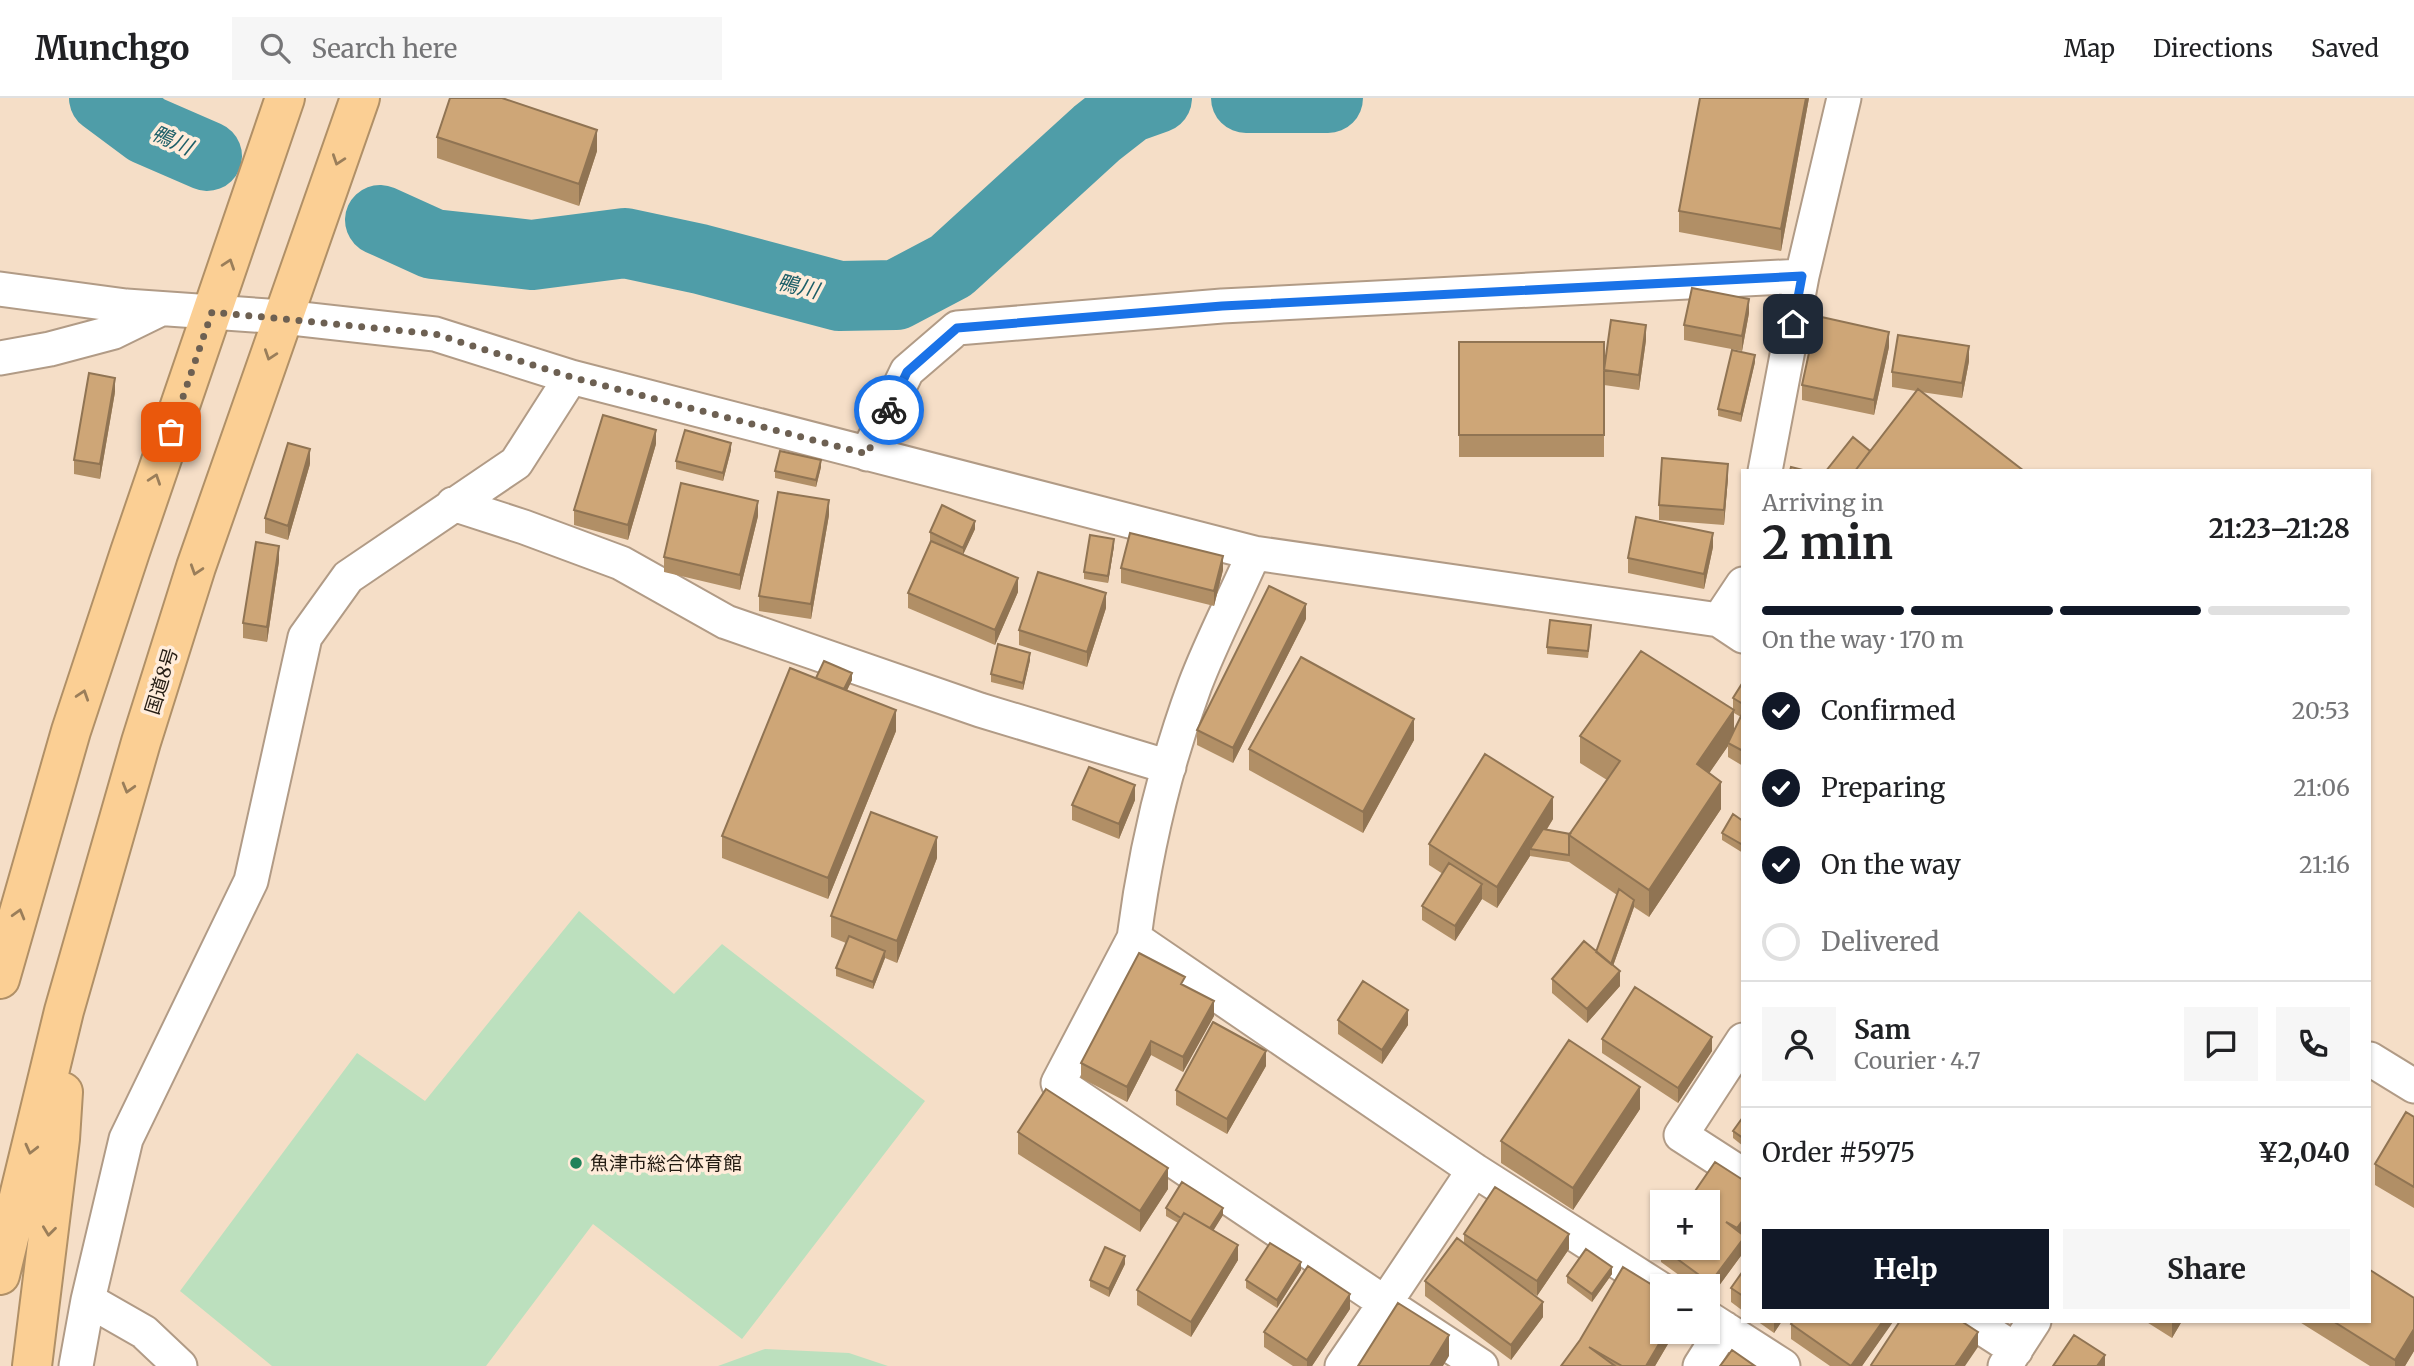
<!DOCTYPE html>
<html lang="en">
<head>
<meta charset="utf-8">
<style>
  body { margin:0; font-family:Merriweather,"Noto Sans JP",serif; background:#f6f6f6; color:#202124; height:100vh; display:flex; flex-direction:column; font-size:26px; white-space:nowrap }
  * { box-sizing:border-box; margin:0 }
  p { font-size:23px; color:#757577 }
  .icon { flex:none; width:38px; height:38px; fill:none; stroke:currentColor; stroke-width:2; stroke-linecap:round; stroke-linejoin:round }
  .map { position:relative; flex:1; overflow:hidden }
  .drawer { position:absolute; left:1741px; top:371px; width:630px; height:854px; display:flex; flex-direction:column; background:#fff; border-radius:0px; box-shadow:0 2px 5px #0004 }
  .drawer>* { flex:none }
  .buttons { position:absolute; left:1650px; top:1092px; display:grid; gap:14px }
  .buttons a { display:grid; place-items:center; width:70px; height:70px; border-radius:0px; background:#fff; box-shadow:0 2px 5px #0004; font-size:35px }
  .pin { position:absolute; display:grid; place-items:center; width:60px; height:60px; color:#fff; margin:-30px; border-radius:14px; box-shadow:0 4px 10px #0006 }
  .courier { position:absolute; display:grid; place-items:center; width:70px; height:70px; margin:-35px; border:5px solid #1a73e8; border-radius:50%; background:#fff; color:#222; box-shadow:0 2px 9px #0007 }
  .overview em { font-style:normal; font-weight:700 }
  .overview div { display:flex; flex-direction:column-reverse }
  .overview { display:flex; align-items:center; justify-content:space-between; height:119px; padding:0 21px }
  h1 { font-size:46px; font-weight:700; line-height:52px }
  .bar { display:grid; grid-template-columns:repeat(4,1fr); gap:10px 7px; align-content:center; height:84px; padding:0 21px }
  .bar i { height:9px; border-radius:5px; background:#e0e0e0 }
  .bar .selected { background:#111827 }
  .bar p { grid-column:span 4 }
  .line { display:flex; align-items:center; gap:18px; padding:0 21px; border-top:2px solid #e0e0e0 }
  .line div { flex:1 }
  .round { display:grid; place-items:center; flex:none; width:74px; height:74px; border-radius:0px; background:#f6f6f6 }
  ol { padding:0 21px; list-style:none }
  li { display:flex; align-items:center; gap:21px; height:77px }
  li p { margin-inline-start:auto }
  li .icon { padding:7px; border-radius:50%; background:#111827; color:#fff; stroke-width:4 }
  li:last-child { color:#757577 }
  li i { width:38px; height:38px; border:4px solid #e0e0e0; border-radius:50% }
  .cta { display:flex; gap:14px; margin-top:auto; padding:14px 21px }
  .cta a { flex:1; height:80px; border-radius:0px; background:#111827; color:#fff; font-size:28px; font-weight:700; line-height:80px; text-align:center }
  .cta a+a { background:#f6f6f6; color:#202124 }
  header { display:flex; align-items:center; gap:42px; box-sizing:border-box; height:98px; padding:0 35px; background:#fff; border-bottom:2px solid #e0e0e0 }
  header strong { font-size:33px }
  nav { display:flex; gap:38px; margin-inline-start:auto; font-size:24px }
  .search { width:490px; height:63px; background:#f6f6f6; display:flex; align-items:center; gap:18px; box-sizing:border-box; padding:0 24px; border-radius:0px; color:#757577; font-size:26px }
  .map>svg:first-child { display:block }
  .green { fill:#bce0be }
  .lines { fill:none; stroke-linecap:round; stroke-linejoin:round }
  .river { stroke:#4f9da8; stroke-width:70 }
  .street-casing { stroke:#b19b86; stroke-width:37 }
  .highway-casing { stroke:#b09067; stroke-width:42 }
  .street { stroke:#fff; stroke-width:33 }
  .highway { stroke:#fbcf94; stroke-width:38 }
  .wall { fill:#b18f66; fill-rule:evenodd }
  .shaded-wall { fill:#907453 }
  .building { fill:#cea677; stroke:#907453; stroke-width:2 }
  .oneway { stroke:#9a7e5a }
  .done { stroke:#6d6052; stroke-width:7; stroke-dasharray:0 12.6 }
  .route { stroke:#1a73e8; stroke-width:9 }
  .poi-dot { fill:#21825a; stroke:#ffecda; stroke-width:2.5 }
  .labels { text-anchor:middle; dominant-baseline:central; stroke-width:7; stroke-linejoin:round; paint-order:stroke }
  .street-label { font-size:19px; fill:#241c13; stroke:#ffecda }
  .poi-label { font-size:19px; fill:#241c13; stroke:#ffecda; text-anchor:start }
  .water-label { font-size:21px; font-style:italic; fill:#1e5f68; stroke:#ffecda }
</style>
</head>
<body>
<header>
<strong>Munchgo</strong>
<div class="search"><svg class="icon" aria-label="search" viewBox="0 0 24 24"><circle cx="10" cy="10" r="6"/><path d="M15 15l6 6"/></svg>Search here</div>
<nav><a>Map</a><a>Directions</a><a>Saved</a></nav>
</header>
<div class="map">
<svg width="2414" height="1268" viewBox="0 0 2414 1268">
  <rect width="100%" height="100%" fill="#f5dec7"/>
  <!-- green -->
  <path class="green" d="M579 813 674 896 722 846 925 1003 742 1241 593 1126 486 1268H272L180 1193 357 955 425 1003Z
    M765 1251 849 1255 888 1268H718Z"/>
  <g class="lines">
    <!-- river -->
    <path class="river" d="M104 0 147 32 207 58
      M1246 0H1328
      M380 122 433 146 532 157 625 145 700 161 839 198 896 197 951 168 1097 35 1129 10 1157 0"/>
    <defs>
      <path id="street" d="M1802 178 1844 0
        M0 191 126 208 283 219 435 236 571 279 1254 455 1719 522 1743 538
        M0 260 50 251 114 234 161 211
        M867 356 907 273 957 230 1222 208 1802 178 1765 373
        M453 406 524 429 621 465 726 524 980 612 1169 669
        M1254 455C1235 499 1212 542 1195 587 1165 668 1145 754 1134 840L1474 1072 1662 1192
        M1719 522 1743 486
        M1134 840 1058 985 1385 1205 1474 1072
        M1743 942 1681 1037 1743 1077
        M2370 961 2414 988
        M88 1202 144 1234 180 1268
        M1708 1220 1783 1268
        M1971 1223 2016 1252
        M76 1268 88 1202 126 1041 251 783 305 539 348 479 516 365 571 279
        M1342 1268 1385 1205 1481 1268
        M1700 1268 1724 1230
        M2005 1268 2034 1223"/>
      <path id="highway" d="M0 881 71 633 130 454 285 0
        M0 1177 64 913 141 644 196 469 360 0
        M32 1268 60 1041 63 994"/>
    </defs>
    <!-- street casing -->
    <use href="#street" class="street-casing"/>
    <!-- highway casing -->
    <use href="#highway" class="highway-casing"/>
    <!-- street -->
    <use href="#street" class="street"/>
    <!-- highway -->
    <use href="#highway" class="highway"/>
  </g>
  <!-- wall -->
  <path class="wall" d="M1809 0 1781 153 1679 134V113Z
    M437 39 597 53 579 108 437 60Z
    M1749 215 1742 253 1684 242V227Z
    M1646 242 1639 292 1604 287V359H1459V244L1604 272Z
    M1889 249 1874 317 1802 302V287Z
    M1969 263 1962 300 1921 294 1870 353 1916 293 1892 289V274Z
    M1755 264 1741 324 1718 318V311Z
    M115 294 100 381 74 376V362Z
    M656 346 628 442 574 427V412Z
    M731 352 723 383 676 371V363Z
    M310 366 288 442 265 435V420Z
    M821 369 816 389 775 380V373Z
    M1728 380 1724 427 1659 422V407Z
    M829 417 811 521 759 513V498Z
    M758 418 740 492 664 474V459Z
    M975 431 963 456 1018 494 995 547 908 510V495L939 446 930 442V434Z
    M1114 448 1108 485 1084 481V474Z
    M1713 449 1704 491 1628 475V460Z
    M279 463 267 544 243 540V525Z
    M1121 470 1223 472 1214 508 1121 485Z
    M1106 510 1087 569 1019 547V532Z
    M1306 521 1233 665 1197 647V632Z
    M1591 534 1588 560 1547 556V549Z
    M1030 562 1023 592 991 584V576Z
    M816 580 852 582 847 592 896 633 828 801 722 760V738Z
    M1743 584V668L1728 659V648L1709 675 1721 711 1649 819 1634 809 1613 868 1620 888 1587 925 1552 895V881L1596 854 1617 797 1569 764 1530 758 1497 810 1482 801 1455 843 1422 822V808L1443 776 1429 767V746L1553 721 1547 731 1570 736 1607 682 1580 665V638L1733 612V600ZM1734 615 1741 619 1734 633Z
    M1414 642 1363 735 1249 672V651Z
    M1135 702 1119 741 1072 722V707Z
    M1743 723V755L1722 742V735Z
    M937 760 897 865 885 860 873 891 836 878V870L846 845 831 839V818Z
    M1185 888 1214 918 1183 974 1151 957 1127 1004 1081 980V965Z
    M1338 922 1408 927 1382 966 1338 936Z
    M1602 941 1712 953 1678 1005 1602 955Z
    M1266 968 1227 1036 1176 1007V992Z
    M1640 1011 1573 1112 1501 1065V1043Z
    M1743 1019V1048L1733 1040V1033Z
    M2414 1019V1110L2375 1087V1066Z
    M1018 1034 1168 1091 1140 1134 1018 1056Z
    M1743 1082V1155L1710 1200 1708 1198V1188H1694L1661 1164V1149L1708 1104H1691V1099Z
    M1166 1110 1223 1117 1213 1132 1238 1162 1191 1239 1137 1207V1192L1178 1125 1166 1118Z
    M1464 1136 1569 1151 1537 1198 1516 1184 1543 1219 1511 1262 1425 1198V1183L1464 1146Z
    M1125 1166 1109 1199 1090 1189V1182Z
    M1301 1172 1277 1210 1246 1190V1182Z
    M1743 1173V1213L1731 1204V1190Z
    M1612 1176 1592 1204 1567 1185V1178Z
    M2414 1200V1253L2405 1268H2370L2298 1223H2370Z
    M1350 1211 1312 1268H1293L1264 1249V1234Z
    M1757 1223H1782L1774 1235Z
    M1893 1223 1862 1268H1830L1791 1241V1226Z
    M2145 1223H2182L2172 1240Z
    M1662 1234H1675L1655 1268H1561L1580 1242Z"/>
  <!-- shaded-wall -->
  <path class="shaded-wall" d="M1806 0H1809L1781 153V131Z
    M597 32V53L579 108V86Z
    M1749 201V215L1742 253V238Z
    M1646 227V242L1639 292V277Z
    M1889 234V249L1874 317V302Z
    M1969 248V263L1962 300V285Z
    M1755 257V264L1741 324V316Z
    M115 280V294L100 381V366Z
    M656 332V346L628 442V427Z
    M731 345V352L723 383V375Z
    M310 351V366L288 442V428Z
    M821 362V369L816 389V382Z
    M1728 366V380L1724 427V412Z
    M829 402V417L811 521V506Z
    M758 403V418L740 492V477Z
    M975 423V431L963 457V450Z
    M1713 435V449L1704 491V476Z
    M1114 441V448L1108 485V478Z
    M279 448V463L267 544V529Z
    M1223 458V472L1214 508V493Z
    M1018 480V494L995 547V532Z
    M1106 495V510L1087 569V554Z
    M1306 506V521L1233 665V650Z
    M1030 555V562L1023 592V585Z
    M852 575V582L843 601V593Z
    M896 612V633L828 801V780Z
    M1734 612V639L1728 645V648L1697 693V666Z
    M1414 621V642L1363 735V714Z
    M1721 684V711L1649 819V792Z
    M1135 687V702L1119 741V726Z
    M1553 699V721L1534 752 1530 751V758L1497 810V789Z
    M937 739V760L897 865V843Z
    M1482 786V801L1455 843V828Z
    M1634 802V809L1609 879V871Z
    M885 853V860L873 891V884Z
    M1620 873V888L1587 925V911Z
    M1214 903V918L1183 974V959Z
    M1408 912V927L1382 966V952Z
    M1712 939V953L1678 1005V990Z
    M1151 943V957L1127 1004V989Z
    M1266 953V968L1227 1036V1021Z
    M1640 989V1011L1573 1112V1090Z
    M1168 1070V1091L1140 1134V1113Z
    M1223 1110V1117L1207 1143V1135Z
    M1743 1122V1136L1737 1145V1130Z
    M1569 1136V1151L1537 1198V1183Z
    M1743 1141V1155L1710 1200V1185Z
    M1238 1147V1162L1191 1239V1224Z
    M1125 1158V1166L1109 1199V1191Z
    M1301 1164V1172L1277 1210V1202Z
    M1612 1169V1176L1592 1204V1196Z
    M1350 1196V1211L1312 1268H1307V1262Z
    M1543 1204V1219L1511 1262V1247Z
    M1774 1223H1782L1774 1235Z
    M1883 1223 1893 1224 1862 1268H1851Z
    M2173 1223H2182L2172 1240V1225Z
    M2414 1231V1253L2405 1268H2395V1262Z
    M1666 1234H1675L1655 1268H1646Z
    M1978 1234V1249L1965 1268H1955Z
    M1449 1237V1258L1443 1268H1430Z
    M2105 1257V1268H2097Z"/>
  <!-- building -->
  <path class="building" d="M450 0H502L597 32 579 86 437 39Z
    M1700 0H1806L1781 131 1679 113Z
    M1692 190 1749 201 1742 238 1684 227Z
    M1817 218 1889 234 1874 302 1802 287Z
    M1611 222 1646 227 1639 277 1604 272Z
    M1898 237 1969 248 1962 285 1892 274Z
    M1459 244H1604V337H1459Z
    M1732 252 1755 257 1741 316 1718 311Z
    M89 275 115 280 100 366 74 362Z
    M1918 291 2024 373H1855Z
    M603 317 656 332 628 427 574 412Z
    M685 332 731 345 723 375 676 363Z
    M1853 339 1870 353 1855 373H1826Z
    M288 345 310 351 288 428 265 420Z
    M780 353 821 362 816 382 775 373Z
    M1662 360 1728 366 1724 412 1659 407Z
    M1791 369 1803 372V373H1790Z
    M681 385 758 403 740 477 664 459Z
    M778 394 829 402 811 506 759 498Z
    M942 407 975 423 963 450 930 434Z
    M1636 419 1713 435 1704 476 1628 460Z
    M1130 435 1223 458 1214 493 1121 470Z
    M1090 437 1114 441 1108 478 1084 474Z
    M931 443 1018 480 995 532 908 495Z
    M256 444 279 448 267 529 243 525Z
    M1038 474 1106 495 1087 554 1019 532Z
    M1269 488 1306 506 1233 650 1197 632Z
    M1550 522 1591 527 1588 553 1547 549Z
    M998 546 1030 555 1023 585 991 576Z
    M1641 553 1734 612 1697 666 1721 684 1649 792 1569 737 1620 663 1580 638Z
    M1301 559 1414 621 1363 714 1249 651Z
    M824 563 852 575 844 591 816 580Z
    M790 570 896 612 828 780 722 738Z
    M1743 584V606L1733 600Z
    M1743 614V653L1728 645Z
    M1485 656 1553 699 1497 789 1429 746Z
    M1089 669 1135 687 1119 726 1072 707Z
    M871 714 937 739 897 843 831 818Z
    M1733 716 1743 723V747L1722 735Z
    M1543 731 1570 736 1569 737V757L1530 751Z
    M1449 765 1482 786 1455 828 1422 808Z
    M1619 791 1634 802 1611 866 1596 854Z
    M849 838 885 853 873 884 836 870Z
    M1584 843 1620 873 1587 911 1552 881Z
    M1139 855 1185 879 1181 886 1214 903 1183 959 1151 943 1127 989 1081 965Z
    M1363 883 1408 912 1382 952 1338 922Z
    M1635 889 1712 939 1678 990 1602 941Z
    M1213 924 1266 953 1227 1021 1176 992Z
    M1569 942 1640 989 1573 1090 1501 1043Z
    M1046 991 1168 1070 1140 1113 1018 1034Z
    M2406 1014 2414 1019V1089L2375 1066Z
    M1743 1019V1040L1733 1033Z
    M1715 1064 1743 1082V1122L1737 1130 1726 1124 1743 1137V1141L1710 1185 1661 1149 1662 1147V1150H1708V1104H1694L1696 1102 1691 1099Z
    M1182 1084 1223 1110 1210 1130 1184 1115 1181 1120 1166 1110Z
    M1495 1089 1569 1136 1537 1183 1464 1136Z
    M1184 1115 1238 1147 1191 1224 1137 1192Z
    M1457 1140 1543 1204 1511 1247 1425 1183Z
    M1270 1145 1301 1164 1277 1202 1246 1182Z
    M1105 1149 1125 1158 1109 1191 1090 1182Z
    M1586 1151 1612 1169 1592 1196 1567 1178Z
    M1308 1168 1350 1196 1307 1262 1264 1234Z
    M1623 1169 1662 1193V1234H1666L1646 1268H1622L1589 1249 1615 1268H1561L1580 1242Z
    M2370 1172 2414 1200V1231L2395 1262 2333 1223H2370Z
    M1743 1173V1198L1731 1190Z
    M1398 1205 1449 1237 1430 1268H1358Z
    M1793 1223H1883L1851 1268 1791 1226Z
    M1900 1223H1961L1978 1234 1955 1268H1872L1871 1267Z
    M2074 1237 2105 1257 2097 1268H2053Z
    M1732 1252 1755 1268H1720Z"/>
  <!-- one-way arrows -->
  <defs><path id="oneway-chevron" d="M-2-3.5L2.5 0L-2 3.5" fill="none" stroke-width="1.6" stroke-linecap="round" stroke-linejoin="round" transform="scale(1.75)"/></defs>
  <g class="oneway">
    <use href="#oneway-chevron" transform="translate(338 62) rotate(109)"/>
    <use href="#oneway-chevron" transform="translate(229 166) rotate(-71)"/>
    <use href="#oneway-chevron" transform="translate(270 257) rotate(109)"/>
    <use href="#oneway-chevron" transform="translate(155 381) rotate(-71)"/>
    <use href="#oneway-chevron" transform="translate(196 472) rotate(108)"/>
    <use href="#oneway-chevron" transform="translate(83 597) rotate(-72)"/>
    <use href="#oneway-chevron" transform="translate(128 690) rotate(106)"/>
    <use href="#oneway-chevron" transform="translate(19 816) rotate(-74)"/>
    <use href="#oneway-chevron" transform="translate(31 1051) rotate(104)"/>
    <use href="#oneway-chevron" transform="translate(49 1133) rotate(97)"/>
  </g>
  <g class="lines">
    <!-- done -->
    <path class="done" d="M171 334 212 214 435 236 571 279 867 356 889 312"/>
    <!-- route -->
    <path class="route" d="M889 312 907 274 957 230 1222 208 1802 178 1793 226"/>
  </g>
  <!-- markers -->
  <circle class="poi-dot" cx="576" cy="1065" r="7"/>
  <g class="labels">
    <!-- street labels -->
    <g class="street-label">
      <text transform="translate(161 583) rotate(-73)">国道8号</text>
    </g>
    <!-- poi labels -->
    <g class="poi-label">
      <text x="590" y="1065">魚津市総合体育館</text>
    </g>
    <!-- water labels -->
    <g class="water-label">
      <text transform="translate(172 42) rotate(24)">鴨川</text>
      <text transform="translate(798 188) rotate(14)">鴨川</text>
    </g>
  </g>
</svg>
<div class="buttons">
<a>+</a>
<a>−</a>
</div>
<div class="pin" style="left:171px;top:334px;background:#ea580c"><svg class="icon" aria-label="bag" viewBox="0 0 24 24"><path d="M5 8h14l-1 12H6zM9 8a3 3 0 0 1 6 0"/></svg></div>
<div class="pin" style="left:1793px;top:226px;background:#1f2937"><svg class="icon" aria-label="home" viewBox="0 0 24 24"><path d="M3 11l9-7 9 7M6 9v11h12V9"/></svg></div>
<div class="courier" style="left:889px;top:312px"><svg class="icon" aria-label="bike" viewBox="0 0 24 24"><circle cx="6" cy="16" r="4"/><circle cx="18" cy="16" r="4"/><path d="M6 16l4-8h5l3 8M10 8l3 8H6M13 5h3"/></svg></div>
<section class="drawer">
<div class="overview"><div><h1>2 min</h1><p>Arriving in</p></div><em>21:23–21:28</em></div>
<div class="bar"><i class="selected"></i><i class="selected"></i><i class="selected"></i><i></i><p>On the way · 170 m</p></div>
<ol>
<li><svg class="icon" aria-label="check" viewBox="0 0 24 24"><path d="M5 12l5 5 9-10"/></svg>Confirmed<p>20:53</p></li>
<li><svg class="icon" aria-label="check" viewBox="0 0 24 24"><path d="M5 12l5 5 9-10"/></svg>Preparing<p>21:06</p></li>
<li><svg class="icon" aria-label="check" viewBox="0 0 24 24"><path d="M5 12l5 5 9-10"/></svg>On the way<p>21:16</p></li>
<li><i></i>Delivered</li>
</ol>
<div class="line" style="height:126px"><a class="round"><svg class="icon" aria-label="person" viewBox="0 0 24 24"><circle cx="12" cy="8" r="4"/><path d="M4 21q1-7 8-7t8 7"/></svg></a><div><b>Sam</b><p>Courier · 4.7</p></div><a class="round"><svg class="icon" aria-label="chat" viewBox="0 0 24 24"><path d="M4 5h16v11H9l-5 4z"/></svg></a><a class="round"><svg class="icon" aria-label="phone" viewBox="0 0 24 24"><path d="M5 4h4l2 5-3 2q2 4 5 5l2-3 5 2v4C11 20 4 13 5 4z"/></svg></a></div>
<div class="line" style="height:91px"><div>Order #5975</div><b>¥2,040</b></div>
<div class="cta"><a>Help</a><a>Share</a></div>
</section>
</div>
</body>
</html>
